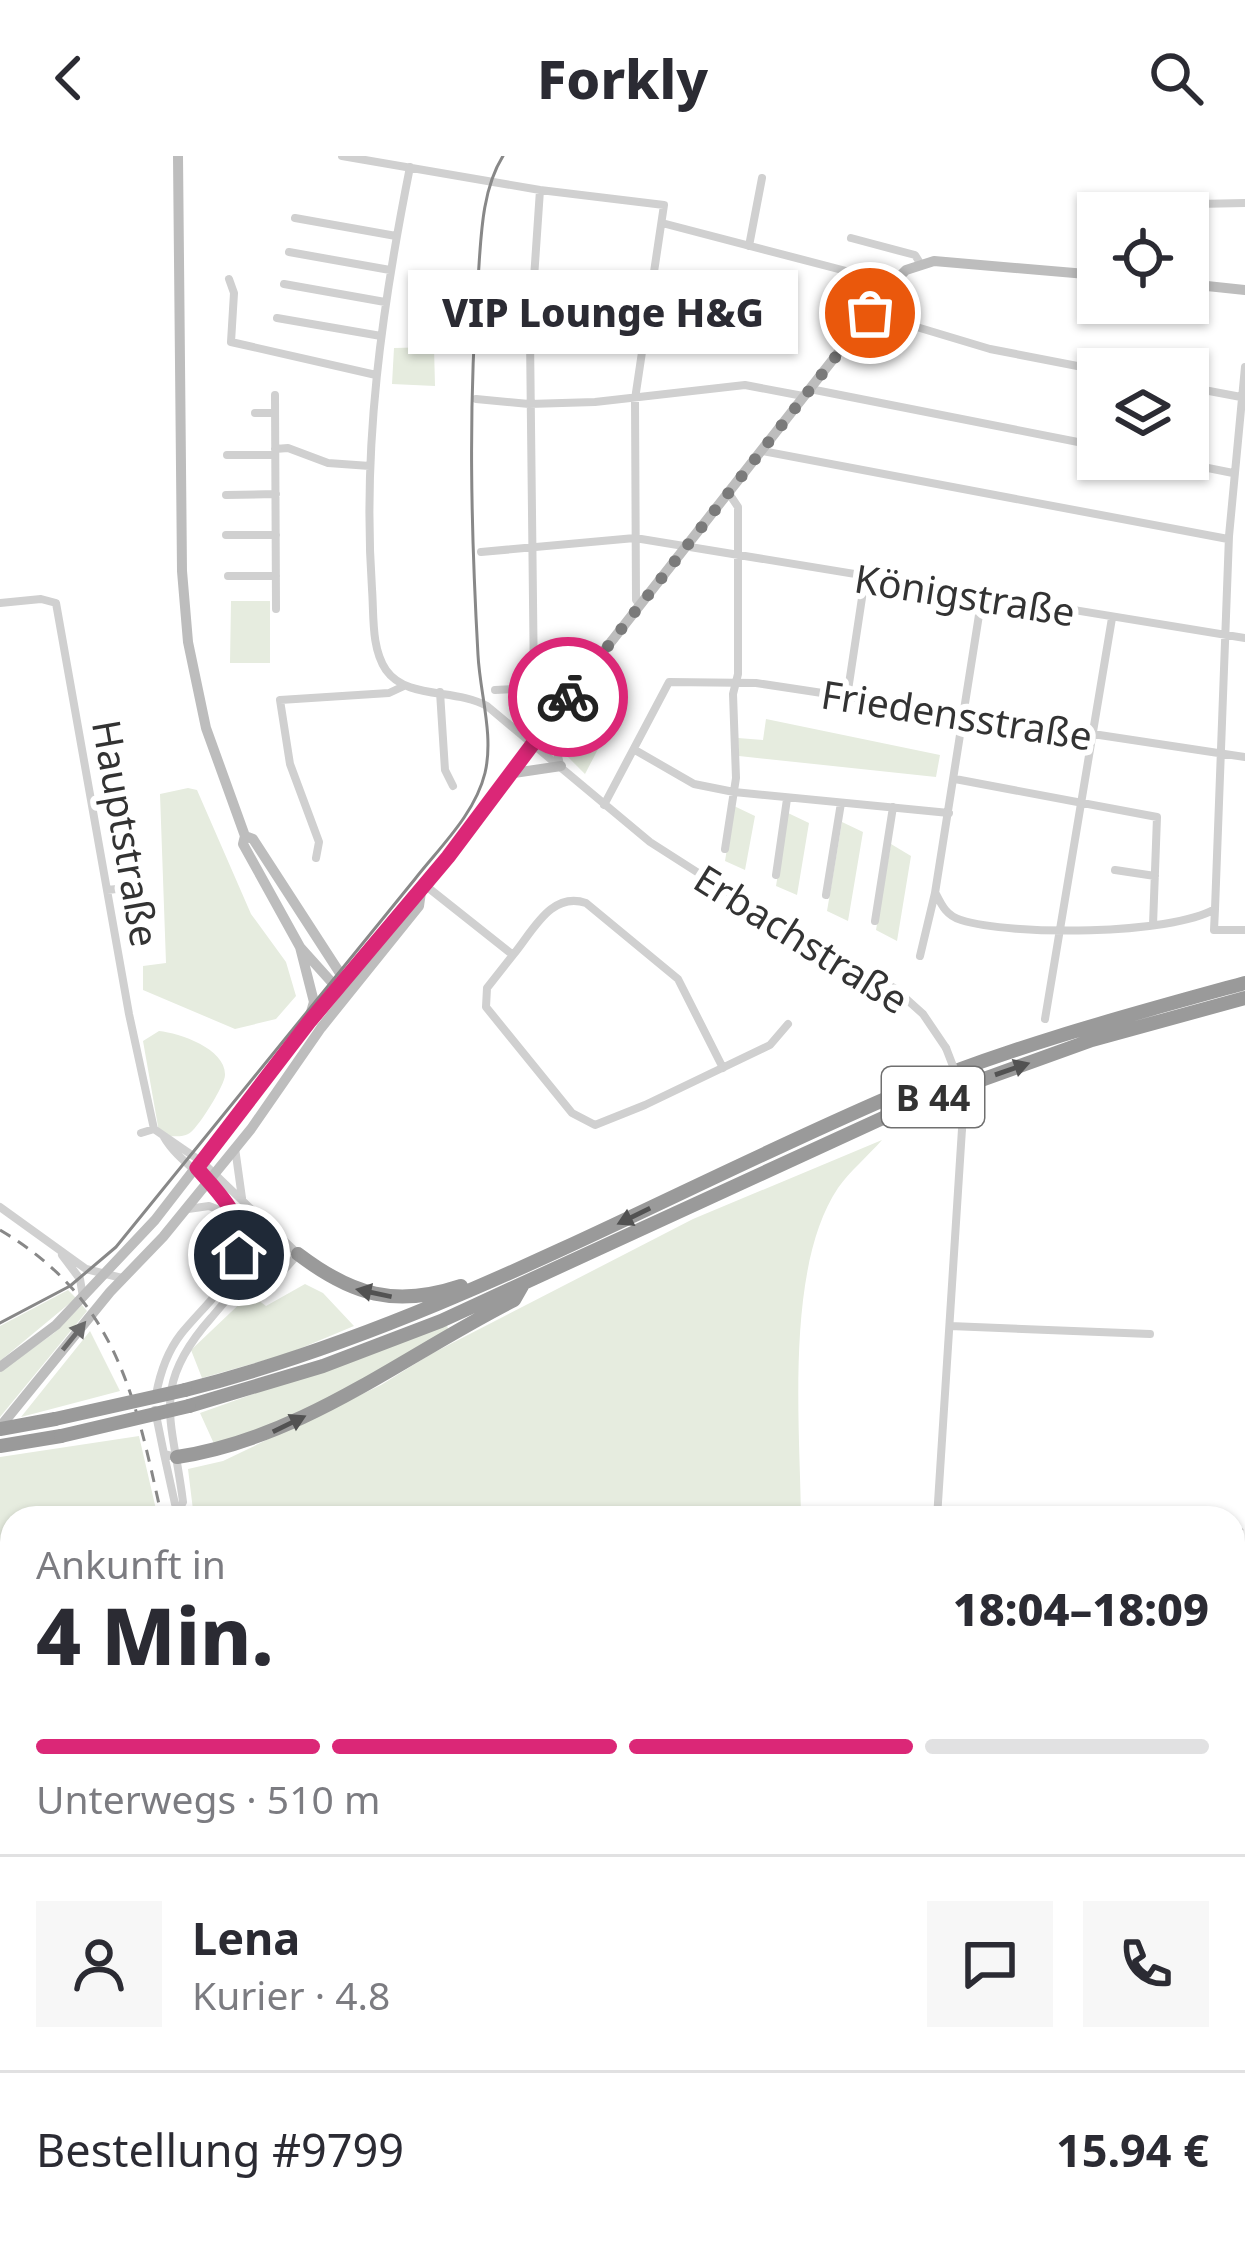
<!DOCTYPE html>
<html lang="de">
<head>
<meta charset="utf-8">
<style>
  body { margin:0; font-family:"Noto Sans",sans-serif; background:#f7f7f7; color:#2b2b33; height:100vh; display:flex; flex-direction:column; font-size:45px; white-space:nowrap }
  * { box-sizing:border-box; margin:0 }
  p { font-size:39px; color:#7c7c81 }
  .icon { flex:none; width:66px; height:66px; fill:none; stroke:currentColor; stroke-width:2; stroke-linecap:round; stroke-linejoin:round }
  .map { position:relative; flex:1; overflow:hidden }
  .details { position:absolute; left:0px; top:1350px; width:1245px; height:747px; display:flex; flex-direction:column; background:#fff; border-radius:36px 36px 0 0; box-shadow:0 3px 9px #0004 }
  .details>* { flex:none }
  .buttons { position:absolute; left:1077px; top:36px; display:grid; gap:24px }
  .buttons a { display:grid; place-items:center; width:132px; height:132px; border-radius:0px; background:#fff; box-shadow:0 3px 9px #0004; font-size:60px }
  .pin { position:absolute; display:grid; place-items:center; width:102px; height:102px; color:#fff; margin:-51px; border:6px solid #fff; border-radius:50%; box-shadow:0 3px 12px #0007 }
  .courier { position:absolute; display:grid; place-items:center; width:120px; height:120px; margin:-60px; border:9px solid #db2777; border-radius:50%; background:#fff; color:#222; box-shadow:0 3px 15px #0007 }
  .bubble { position:absolute; height:84px; border-radius:0px; background:#fff; box-shadow:0 3px 9px #0004; font-size:39px; font-weight:800; line-height:84px; text-align:center }
  .headline em { font-style:normal; font-weight:800 }
  .headline div { display:flex; flex-direction:column-reverse }
  .headline { display:flex; align-items:center; justify-content:space-between; height:204px; padding:0 36px }
  h1 { font-size:78px; font-weight:800; line-height:90px }
  .bar { display:grid; grid-template-columns:repeat(4,1fr); gap:18px 12px; align-content:center; height:144px; padding:0 36px }
  .bar i { height:15px; border-radius:9px; background:#e1e1e2 }
  .bar .on { background:#db2777 }
  .bar p { grid-column:span 4 }
  .line { display:flex; align-items:center; gap:30px; padding:0 36px; border-top:3px solid #e1e1e2 }
  .line div { flex:1 }
  .round { display:grid; place-items:center; flex:none; width:126px; height:126px; border-radius:0px; background:#f7f7f7 }
  header { display:flex; justify-content:space-between; align-items:center; height:156px; padding:0 36px; background:#fff; font-size:54px; font-weight:800 }
  .map>svg:first-child { display:block }
  .green { fill:#e6ecdf }
  .lines { fill:none; stroke-linecap:round; stroke-linejoin:round }
  .street { stroke:#d0d0d0; stroke-width:8 }
  .secondary { stroke:#bdbdbd; stroke-width:10 }
  .highway { stroke:#9a9a9a; stroke-width:14 }
  .tram { stroke:#888; stroke-width:3 }
  .rail { stroke:#888; stroke-width:3; stroke-dasharray:12 9; stroke-linecap:butt }
  .street-bridge { stroke:#d0d0d0; stroke-width:8 }
  .highway-bridge { stroke:#9a9a9a; stroke-width:14 }
  .oneway { fill:#525252 }
  .oneway2 { fill:#6a6a6a }
  .done { stroke:#7a7a7a; stroke-width:12; stroke-dasharray:0 21.6 }
  .route { stroke:#db2777; stroke-width:15 }
  .labels { text-anchor:middle; dominant-baseline:central; stroke-width:12; stroke-linejoin:round; paint-order:stroke }
  .shield { fill:#fff; stroke:#707070; stroke-width:3 }
  .shield-label { font-size:36px; font-weight:bold; fill:#333 }
  .street-label { font-size:39px; fill:#333; stroke:#fff }
</style>
</head>
<body>
<header><svg class="icon" aria-label="back" viewBox="0 0 24 24"><path d="M15 5l-7 7 7 7"/></svg>Forkly<svg class="icon" aria-label="search" viewBox="0 0 24 24"><circle cx="10" cy="10" r="6"/><path d="M15 15l6 6"/></svg></header>
<div class="map">
<svg width="1245" height="2096" viewBox="0 0 1245 2096">
  <rect width="100%" height="100%" fill="#fff"/>
  <!-- green -->
  <path class="green" d="M434 191 435 230 392 228 394 192Z
    M231 445H270V507H230Z
    M605 525 614 531 607 545 620 551 585 618 565 598 566 568 594 527Z
    M766 563 940 599 936 621 739 600 738 582 763 584Z
    M188 632 197 634 251 758 286 806 296 840 276 863 235 873 143 834V810L166 807 160 638Z
    M734 650 755 660 745 714 725 705Z
    M788 657 809 667 797 739 776 730Z
    M842 666 863 676 848 765 827 755Z
    M891 688 911 700 897 785 876 774Z
    M159 875C180 877 226 893 225 919 225 929 199 970 191 976 184 982 173 980 164 980L159 976 143 885Z
    M882 984C868 1000 850 1015 838 1032 785 1111 800 1269 801 1362H194L188 1313 223 1305 381 1229 431 1198 693 1063Z
    M247 1101a20 20 0 1 1 40 0a20 20 0 1 1-40 0Z
    M305 1128 323 1137 354 1170 287 1198 202 1222 191 1194 250 1138 266 1150Z
    M68 1134 76 1142 0 1205V1170Z
    M82 1149 87 1155 0 1261V1216L54 1177Z
    M447 1169 448 1173C375 1217 298 1266 215 1290L200 1257Z
    M90 1175 120 1235 21 1261Z
    M139 1280 158 1362H12V1439L0 1440V1301Z
    M12 1654V1749L0 1751V1655Z
    M161 2085H306L299 2096H154Z
    M749 2085H940L936 2096H750Z"/>
  <g class="lines">
    <!-- street -->
    <path class="street" d="M342 0 540 34 664 49 635 243 636 444 640 449
      M410 11C382 151 362 290 372 433 374 459 371 492 386 514 407 544 455 532 487 550L650 686 750 750 894 832 923 858 946 892
      M540 34 530 181 534 532 552 531
      M295 62 396 80
      M662 67 892 127
      M851 82 915 99 920 107
      M749 90 762 22
      M289 96 390 114
      M229 123 234 137 231 186 376 219
      M284 128 385 146
      M1191 128 1197 48 1245 47
      M870 157 990 193 1098 214
      M277 162 381 180
      M599 171 693 186 702 127 654 120
      M1188 231 1241 241
      M810 233 1098 290
      M275 239 276 453
      M476 243 529 248 595 246 745 229 803 240
      M255 257H275
      M275 293 288 292 328 307 370 310
      M762 295 1228 383
      M227 299H275
      M1163 303 1233 317
      M226 339 276 338
      M226 379H276
      M481 396 635 382 1245 482
      M228 420H276
      M0 447 41 443 56 447 129 858 154 973
      M495 534 534 532
      M440 536 445 614 453 630
      M847 541 865 422
      M635 594 694 628 734 636 949 657
      M560 609 555 586 563 553
      M955 623 1157 661 1153 769
      M604 649 669 526 756 527 1245 601
      M725 693 736 622 733 538 738 518V351L728 336
      M316 702 319 686 290 608 280 544 389 537 404 530
      M1115 714 1155 720
      M776 719 787 643
      M426 730 513 799 487 832 486 851 572 957 595 969 645 949 770 889 788 868
      M107 734 127 732
      M936 738C942 750 947 760 961 764 1012 780 1170 779 1215 753L1214 774H1245
      M826 739 841 647
      M1215 753 1229 380 1245 211
      M875 765 893 651
      M513 799C533 775 551 735 586 747L678 823 723 912
      M920 800 935 737 982 440
      M1045 863 1112 462
      M141 977 154 973 202 1006 298 1098C277 1123 261 1141 238 1105
      M235 992 242 1042
      M0 1051 86 1113 122 1122
      M188 1053 209 1050 235 1060
      M243 1089 256 1078 272 1073
      M62 1099 80 1123 83 1141
      M950 1170 1150 1178
      M156 1239C160 1217 167 1196 181 1178 209 1143 259 1107 233 1057 217 1025 179 1008 164 981
      M155 1254 164 1298 176 1301
      M164 1298 175 1348 183 1362
      M180 1352 183 1346C173 1263 149 1232 211 1162 224 1147 235 1132 251 1122
      M937 1362 962 973
      M0 1493 12 1491
      M0 1588 12 1586
      M0 1812 12 1808
      M0 1981 12 2000
      M1233 1982V1984
      M69 2085 77 2096
      M5 2096 10 2090
      M1031 2096 1032 2085
      M1139 2096 1165 2093"/>
    <!-- secondary -->
    <path class="secondary" d="M178 0 182 415 188 486 206 572 245 680 243 688 300 791 345 841
      M1188 128 1245 134
      M514 617 561 610
      M245 680 253 683 345 825
      M300 791 314 846 309 863
      M0 1211 56 1169 155 1064 309 865 413 739 421 736 574 533 893 127 906 114 934 105 1098 119
      M0 1271 110 1136 163 1081 251 973 321 872 419 750 421 736"/>
    <!-- highway -->
    <path class="highway" d="M298 1098C352 1139 395 1152 461 1130
      M185 1234C434 1171 656 1042 890 941 1005 892 1125 860 1245 827
      M189 1250 323 1210 441 1165 909 950 1092 884 1245 842
      M0 1273 55 1263
      M0 1290 61 1280
      M177 1301C303 1282 403 1200 514 1144L522 1130"/>
    <!-- tram -->
    <path class="tram" d="M0 1167 70 1130 116 1091 415 723C440 691 475 658 485 617 494 579 480 538 478 499 471 374 468 249 478 124 481 84 481 35 503 0"/>
    <!-- rail -->
    <path class="rail" d="M0 1074C117 1143 135 1240 162 1362
      M1233 1380 1245 1371
      M1233 1407 1245 1397
      M326 2096 331 2085
      M376 2096 389 2085
      M406 2096 419 2085"/>
    <!-- street-bridge -->
    <path class="street-bridge" d="M946 892 958 923 962 973"/>
    <!-- highway-bridge -->
    <path class="highway-bridge" d="M55 1263 185 1234
      M61 1280 189 1250"/>
  </g>
  <!-- one-way arrows -->
  <defs><path id="oneway-solid" d="M-6-.8H1V-3.2L6.5 0L1 3.2V.8H-6Z" transform="scale(3)"/></defs>
  <g class="oneway">
    <use href="#oneway-solid" transform="translate(1012 913) rotate(-19)"/>
    <use href="#oneway-solid" transform="translate(634 1060) rotate(154)"/>
    <use href="#oneway-solid" transform="translate(374 1137) rotate(-168)"/>
    <use href="#oneway-solid" transform="translate(289 1268) rotate(-26)"/>
  </g>
  <use class="oneway2" href="#oneway-solid" transform="translate(74 1180) rotate(-51)"/>
  <g class="lines">
    <!-- done -->
    <path class="done" d="M568 541 870 157"/>
    <!-- route -->
    <path class="route" d="M239 1099C247 1062 219 1038 197 1012L309 866 448 701 568 541"/>
  </g>
  <g class="labels">
    <!-- shield labels -->
    <rect class="shield" x="882" y="911" width="102" height="60" rx="9"/>
    <g class="shield-label">
      <text x="933" y="941">B 44</text>
    </g>
    <!-- street labels -->
    <g class="street-label">
      <text transform="translate(965 438) rotate(9)">Königstraße</text>
      <text transform="translate(957 558) rotate(9)">Friedensstraße</text>
      <text transform="translate(127 677) rotate(80)">Hauptstraße</text>
      <text transform="translate(802 782) rotate(32)">Erbachstraße</text>
    </g>
  </g>
</svg>
<div class="buttons">
<a><svg class="icon" aria-label="locate" viewBox="0 0 24 24"><circle cx="12" cy="12" r="6"/><path d="M12 2v4M12 18v4M2 12h4M18 12h4"/></svg></a>
<a><svg class="icon" aria-label="layers" viewBox="0 0 24 24"><path d="M12 4l9 5-9 5-9-5zM3 14l9 5 9-5"/></svg></a>
</div>
<div class="pin" style="left:870px;top:157px;background:#ea580c"><svg class="icon" aria-label="bag" viewBox="0 0 24 24"><path d="M5 8h14l-1 12H6zM9 8a3 3 0 0 1 6 0"/></svg></div>
<div class="pin" style="left:239px;top:1099px;background:#1f2937"><svg class="icon" aria-label="home" viewBox="0 0 24 24"><path d="M3 11l9-7 9 7M6 9v11h12V9"/></svg></div>
<div class="courier" style="left:568px;top:541px"><svg class="icon" aria-label="bike" viewBox="0 0 24 24"><circle cx="6" cy="16" r="4"/><circle cx="18" cy="16" r="4"/><path d="M6 16l4-8h5l3 8M10 8l3 8H6M13 5h3"/></svg></div>
<div class="bubble" style="left:408px;top:114px;width:390px">VIP Lounge H&amp;G</div>
<section class="details">
<div class="headline"><div><h1>4 Min.</h1><p>Ankunft in</p></div><em>18:04–18:09</em></div>
<div class="bar"><i class="on"></i><i class="on"></i><i class="on"></i><i></i><p>Unterwegs · 510 m</p></div>
<div class="line" style="height:216px"><a class="round"><svg class="icon" aria-label="person" viewBox="0 0 24 24"><circle cx="12" cy="8" r="4"/><path d="M4 21q1-7 8-7t8 7"/></svg></a><div><b>Lena</b><p>Kurier · 4.8</p></div><a class="round"><svg class="icon" aria-label="chat" viewBox="0 0 24 24"><path d="M4 5h16v11H9l-5 4z"/></svg></a><a class="round"><svg class="icon" aria-label="phone" viewBox="0 0 24 24"><path d="M5 4h4l2 5-3 2q2 4 5 5l2-3 5 2v4C11 20 4 13 5 4z"/></svg></a></div>
<div class="line" style="height:156px"><div>Bestellung #9799</div><b>15.94 €</b></div>
</section>
</div>
</body>
</html>
